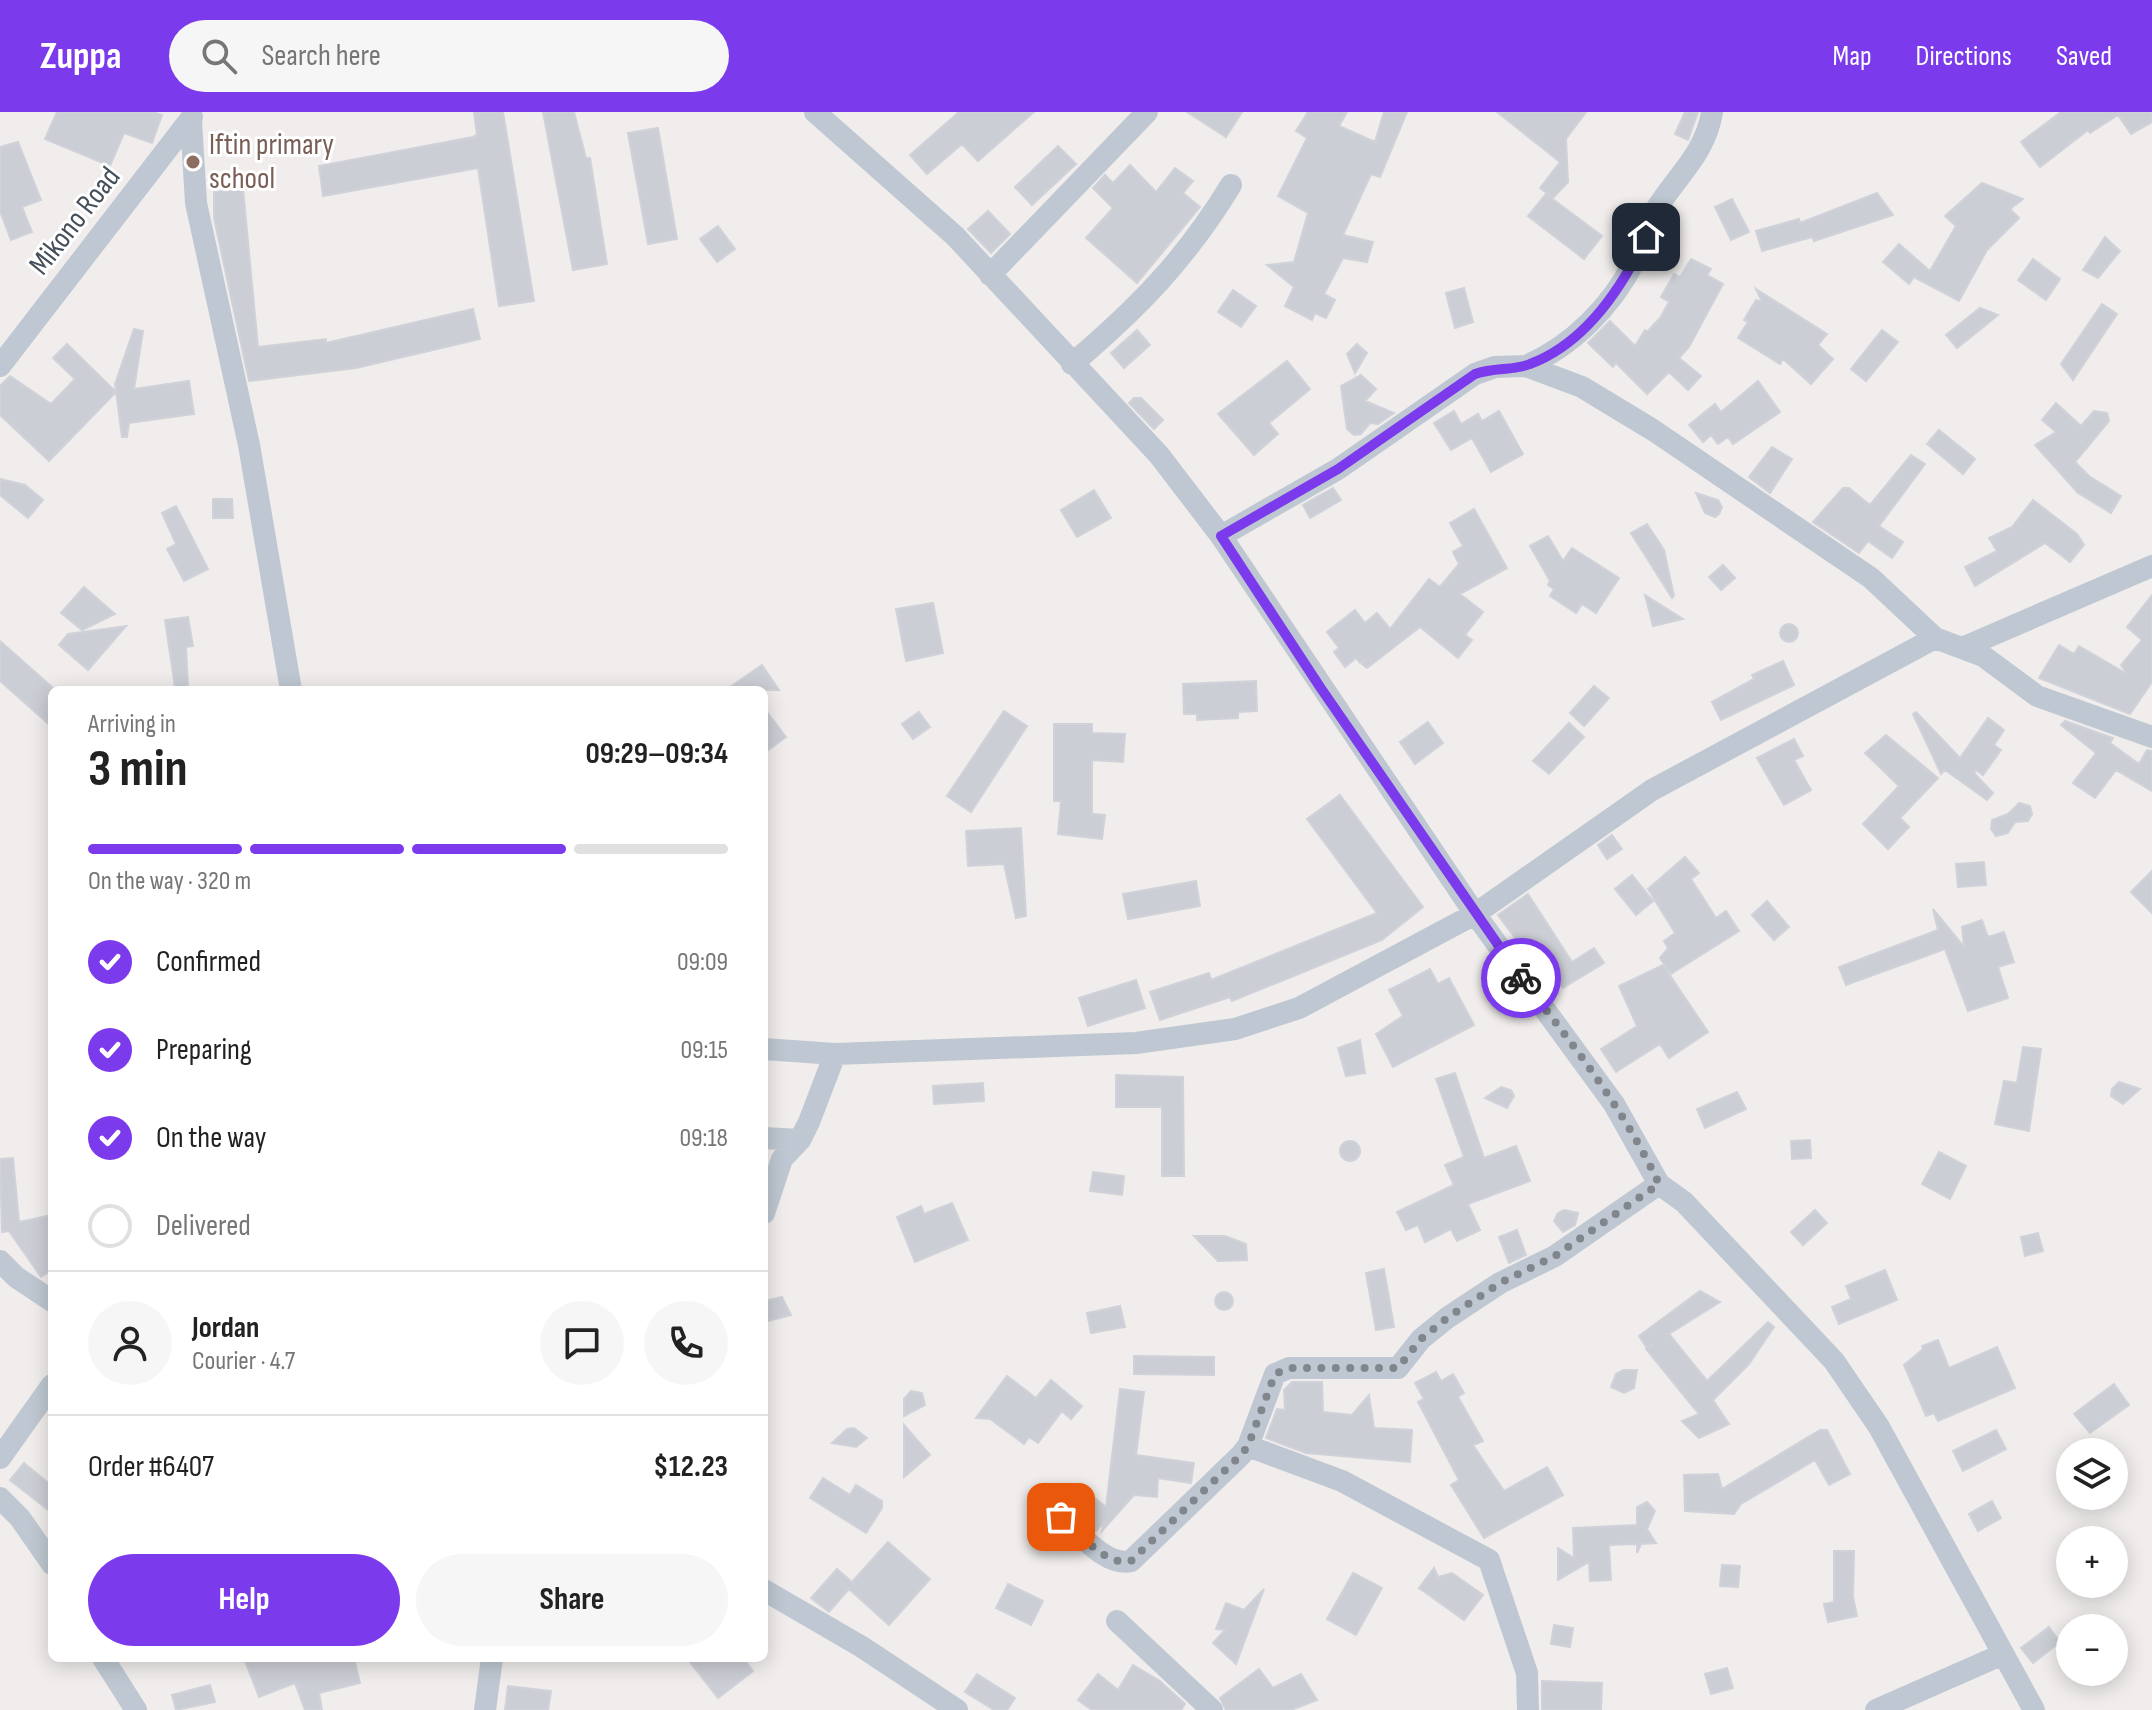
<!DOCTYPE html>
<html lang="en">
<head>
<meta charset="utf-8">
<style>
  body { margin:0; font-family:"Sofia Sans Condensed",sans-serif; background:#f6f6f6; color:#222; height:100vh; display:flex; flex-direction:column; font-size:30px; white-space:nowrap }
  * { box-sizing:border-box; margin:0 }
  p { font-size:26px; color:#767676 }
  .icon { flex:none; width:44px; height:44px; fill:none; stroke:currentColor; stroke-width:2; stroke-linecap:round; stroke-linejoin:round }
  .map { position:relative; flex:1; overflow:hidden }
  .sheet { position:absolute; left:48px; top:574px; width:720px; height:976px; display:flex; flex-direction:column; background:#fff; border-radius:12px; box-shadow:0 4px 20px #0003 }
  .sheet>* { flex:none }
  .tools { position:absolute; left:2056px; top:1326px; display:grid; gap:16px }
  .tools a { display:grid; place-items:center; width:72px; height:72px; border-radius:50%; background:#fff; box-shadow:0 4px 20px #0003; font-size:40px }
  .pin { position:absolute; display:grid; place-items:center; width:68px; height:68px; color:#fff; margin:-34px; border-radius:16px; box-shadow:0 4px 12px #0006 }
  .courier { position:absolute; display:grid; place-items:center; width:80px; height:80px; margin:-40px; border:6px solid #7c3aed; border-radius:50%; background:#fff; color:#222; box-shadow:0 2px 10px #0007 }
  .headline em { font-style:normal; font-weight:700 }
  .headline div { display:flex; flex-direction:column-reverse }
  .headline { display:flex; align-items:center; justify-content:space-between; height:136px; padding:0 40px }
  h1 { font-size:52px; font-weight:700; line-height:60px }
  .bar { display:grid; grid-template-columns:repeat(4,1fr); gap:12px 8px; align-content:center; height:96px; padding:0 40px }
  .bar i { height:10px; border-radius:6px; background:#e0e0e0 }
  .bar .on { background:#7c3aed }
  .bar p { grid-column:span 4 }
  .line { display:flex; align-items:center; gap:20px; padding:0 40px; border-top:2px solid #e0e0e0 }
  .line div { flex:1 }
  .round { display:grid; place-items:center; flex:none; width:84px; height:84px; border-radius:42px; background:#f6f6f6 }
  ol { padding:0 40px; list-style:none }
  li { display:flex; align-items:center; gap:24px; height:88px }
  li p { margin-inline-start:auto }
  li .icon { padding:8px; border-radius:50%; background:#7c3aed; color:#fff; stroke-width:4 }
  li:last-child { color:#767676 }
  li i { width:44px; height:44px; border:4px solid #e0e0e0; border-radius:50% }
  .cta { display:flex; gap:16px; margin-top:auto; padding:16px 40px }
  .cta a { flex:1; height:92px; border-radius:48px; background:#7c3aed; color:#fff; font-size:32px; font-weight:700; line-height:92px; text-align:center }
  .cta a+a { background:#f6f6f6; color:#222 }
  header { display:flex; align-items:center; gap:48px; box-sizing:border-box; height:112px; padding:0 40px; background:#7c3aed; color:#fff }
  header strong { font-size:38px }
  nav { display:flex; gap:44px; margin-inline-start:auto; font-size:28px }
  .search { width:560px; height:72px; background:#f6f6f6; display:flex; align-items:center; gap:20px; box-sizing:border-box; padding:0 28px; border-radius:44px; color:#767676; font-size:30px }
  .map>svg:first-child { display:block }
  .building { fill:#ccced5; stroke:#d0d2d9; stroke-width:2 }
  .lines { fill:none; stroke-linecap:round; stroke-linejoin:round }
  .street { stroke:#bfc8d2; stroke-width:22 }
  .done { stroke:#81868d; stroke-width:8; stroke-dasharray:0 14.4 }
  .route { stroke:#7c3aed; stroke-width:10 }
  .education-dot { fill:#8d6e63; stroke:#fff; stroke-width:3 }
  .labels { text-anchor:middle; dominant-baseline:central; stroke-width:6; stroke-linejoin:round; paint-order:stroke }
  .education-label { font-size:30px; fill:#785e54; stroke:#fff; text-anchor:start }
  .street-label { font-size:30px; fill:#454f5a; stroke:#fff }
</style>
</head>
<body>
<header>
<strong>Zuppa</strong>
<div class="search"><svg class="icon" aria-label="search" viewBox="0 0 24 24"><circle cx="10" cy="10" r="6"/><path d="M15 15l6 6"/></svg>Search here</div>
<nav><a>Map</a><a>Directions</a><a>Saved</a></nav>
</header>
<div class="map">
<svg width="2152" height="1598" viewBox="0 0 2152 1598">
  <rect width="100%" height="100%" fill="#f0edec"/>
  <!-- building -->
  <path class="building" d="M57 0H152L162 3 152 31 124 21 110 54 45 27Z
    M474 0H503L534 189 499 194 478 56 323 84 319 54 473 25 477 23Z
    M543 0H574L586 46H590L607 152 573 158Z
    M959 0H1034L978 49 962 32 927 62 910 43Z
    M1187 0H1242L1226 25Z
    M1308 0H1347L1339 14 1375 30 1384 0H1407L1380 65 1371 62 1343 123 1373 130 1367 150 1343 146 1324 182 1335 188 1326 206 1315 201 1312 208 1285 194 1294 175 1267 153 1294 150 1308 101 1278 84 1307 26 1296 19Z
    M1497 0H1586L1566 27 1568 70 1553 86 1540 76 1560 50Z
    M1685 0H1698L1688 28 1675 22Z
    M2061 0H2152V10L2131 22 2118 3 2090 21 2088 18 2040 55 2021 30Z
    M658 16 677 127 648 132 628 21Z
    M18 30 41 88 22 95 32 120 11 128 0 99V35Z
    M1058 34 1076 52 1032 93 1015 75Z
    M1130 53 1156 80 1175 56 1193 69 1183 81 1200 95 1137 171 1086 126 1113 96 1093 76 1105 63 1113 71Z
    M1982 71 2023 87 2010 97 2019 106 1987 138 1959 189 1914 165 1909 172 1883 150 1899 132 1930 159 1956 114 1945 104Z
    M243 77 258 235 326 227V231L473 197 480 227 356 256 249 269 214 106V80Z
    M1877 81 1893 103 1814 129 1812 125 1762 139 1756 119 1799 107 1800 111Z
    M1546 82 1602 124 1584 147 1528 104Z
    M1732 87 1749 120 1731 128 1715 95Z
    M988 99 1010 122 991 141 968 117Z
    M718 114 735 137 717 150 700 127Z
    M2105 125 2120 139 2098 166 2083 158Z
    M1691 147 1711 157 1707 163 1723 172 1689 235 1679 246 1701 264 1688 278 1669 260 1647 282 1616 251 1613 255 1588 231 1610 209 1635 234 1645 218 1647 220 1660 206 1669 190 1661 185 1674 162 1680 165Z
    M2033 147 2060 167 2046 188 2018 168Z
    M1464 176 1473 210 1455 216 1446 181Z
    M1756 177 1827 222 1818 233 1833 247 1811 272 1783 247 1780 252 1738 226 1748 210 1744 208 1756 188 1762 190Z
    M1233 178 1256 194 1241 215 1218 200Z
    M2102 192 2117 202 2073 268 2061 252Z
    M1980 196 1998 203 1957 236 1946 223Z
    M134 217 143 219 134 277 189 269 194 302 129 311 127 325H122L115 272Z
    M1137 218 1150 233 1124 256 1111 241Z
    M1882 218 1898 230 1866 269 1851 257Z
    M67 232 116 280 49 349 0 303V274L10 264 51 292 75 267 53 246Z
    M1357 232 1367 241 1355 261 1347 242Z
    M1287 249 1310 277 1269 311 1278 322 1254 343 1218 302Z
    M1361 263 1376 277 1365 289 1394 301 1378 312 1370 311 1361 322 1354 323 1347 317 1341 274Z
    M1758 269 1780 300 1733 332 1728 325 1718 332 1711 323 1703 330 1689 313 1715 292 1721 300Z
    M1134 286H1141L1163 308 1154 317 1129 291Z
    M2056 291 2081 314 2094 299 2107 301 2109 309 2075 350 2089 364 2121 384 2111 401 2078 381 2035 333 2056 320 2042 308Z
    M1454 299 1461 312 1478 302 1482 309 1499 299 1523 342 1491 360 1472 326 1451 338 1434 311Z
    M1939 318 1975 347 1963 362 1927 332Z
    M1772 335 1792 347 1770 381 1749 365Z
    M1911 343 1925 352 1879 414 1903 430 1892 446 1868 429 1859 441 1813 410 1843 376H1849L1870 393Z
    M0 367 25 373 43 388 28 406 0 383Z
    M1333 376 1341 388 1310 406 1303 393Z
    M1094 378 1111 406 1077 425 1061 398Z
    M1696 381 1718 388 1722 395 1719 402 1715 405 1705 401Z
    M213 387H232L233 406H213Z
    M2033 388 2077 422 2084 433 2070 450 2045 431 1975 474 1965 455 1997 439 1989 426 2012 415Z
    M176 394 208 457 184 469 167 437 176 432 162 401Z
    M1474 397 1507 456 1460 482 1483 500 1465 523 1472 528 1458 546 1420 515 1367 556 1362 552 1367 546 1360 551 1356 546 1345 555 1334 540 1339 536 1327 520 1355 498 1365 511 1377 501 1390 517 1429 467 1440 475 1459 452 1453 440 1463 434 1450 411Z
    M1647 412 1664 438 1674 484 1672 486 1631 421Z
    M1548 424 1563 449 1572 436 1619 466 1596 501 1582 492 1576 501 1550 484 1554 477 1548 473 1550 469 1530 434Z
    M1723 453 1735 466 1721 478 1709 465Z
    M84 475 115 502 82 518 61 501Z
    M1645 483 1683 507 1653 514Z
    M2152 483V570L2130 602 2039 566 2059 533 2074 542 2079 534 2127 562 2121 553 2142 528 2127 515Z
    M933 491 943 541 906 549 896 497Z
    M188 505 193 534 186 535 188 574 175 575 165 508Z
    M1780 521a9 9 0 1 1 18 0a9 9 0 1 1-18 0Z
    M126 514 88 558 59 533 68 522Z
    M0 529 52 575V615L0 569Z
    M1783 549 1794 573 1721 608 1712 590 1754 567 1752 563Z
    M762 553 779 578H726Z
    M1256 569 1257 599 1238 600V606L1197 608V602H1184L1183 572Z
    M1594 574 1609 586 1584 614 1570 601Z
    M764 596 786 625 764 641Z
    M1004 599 1027 614 971 700 947 684Z
    M919 600 930 615 913 627 902 612Z
    M1916 600 1960 646 1988 606 2004 618 1994 633 2001 638 1983 663 1976 658 1974 661 1993 681 1987 688 1945 658 1941 662 1913 602Z
    M2065 609 2113 626 2110 631 2139 652 2147 638 2152 639V679L2116 658 2095 686 2073 671 2096 641 2061 613Z
    M1428 610 1443 631 1415 652 1400 630Z
    M1569 611 1584 625 1549 662 1533 649Z
    M1054 612H1092V621L1125 622 1123 650 1092 648V702L1105 703 1102 727 1058 722 1061 689H1054Z
    M1886 623 1938 666 1900 706 1909 715 1888 737 1863 712 1899 674 1865 641Z
    M1794 627 1803 644 1794 648 1811 678 1784 693 1757 646Z
    M1340 683 1423 795 1382 828 1232 889 1230 885 1160 908 1150 880 1209 861 1211 868 1377 801 1307 707Z
    M2019 691 2030 694 2032 702 2028 709 2015 710 2008 721 1996 724 1991 717 1992 708 2008 702Z
    M1021 716 1026 804 1016 806 1004 752 968 754 966 719Z
    M1612 723 1622 737 1607 747 1598 733Z
    M1685 745 1699 761 1691 767 1716 806 1726 799 1739 819 1671 862 1660 846 1668 836 1664 829 1675 821 1648 777Z
    M1984 750 1986 773 1958 775 1956 752Z
    M2152 759V801L2131 780Z
    M1632 763 1653 789 1636 803 1615 777Z
    M1196 769 1200 794 1128 807 1123 782Z
    M1528 782 1572 850 1594 836 1604 851 1563 876 1545 848 1536 854 1498 803Z
    M1767 789 1789 815 1774 828 1752 803Z
    M1933 797 1964 835 1962 815 1982 808 1988 825 2004 820 2014 850 1998 855 2008 886 1968 899 1945 837 1846 873 1839 855 1938 818Z
    M1663 853 1708 920 1669 946 1660 932 1616 960 1601 937 1637 914 1619 874Z
    M1430 857 1438 872 1449 866 1474 913 1393 955 1376 922 1403 904 1389 878Z
    M1136 868 1145 896 1088 914 1079 886Z
    M1360 928 1365 961 1346 964 1338 936Z
    M2023 935 2041 937 2029 1019 1995 1012 2004 969 2017 971Z
    M1455 961 1484 1046 1516 1034 1530 1069 1468 1092 1480 1118 1457 1129 1451 1117 1425 1130 1418 1113 1406 1118 1397 1100 1454 1073 1445 1053 1464 1045 1436 967Z
    M1116 963 1183 965 1184 1064H1162V995H1116Z
    M2119 970 2140 977 2123 992 2111 984 2112 977Z
    M983 971 984 989 934 992 933 974Z
    M1501 975 1511 978 1514 984 1507 996 1485 986Z
    M1737 980 1746 997 1705 1016 1697 997Z
    M1810 1028 1811 1046 1792 1047 1791 1029Z
    M1340 1039a10 10 0 1 1 20 0a10 10 0 1 1-20 0Z
    M1939 1040 1966 1054 1950 1087 1922 1072Z
    M13 1046 19 1110 52 1103V1158L41 1165 9 1119 2 1120 0 1047Z
    M1093 1060 1124 1064 1122 1083 1090 1079Z
    M952 1091 968 1128 915 1150 897 1105 921 1094 924 1102Z
    M1564 1098 1578 1101 1575 1113 1563 1120 1554 1109 1558 1101Z
    M1815 1098 1827 1111 1803 1133 1791 1120Z
    M1517 1118 1526 1143 1509 1151 1499 1125Z
    M2038 1121 2043 1139 2025 1144 2021 1125Z
    M1194 1124H1225L1246 1132 1247 1148 1218 1149Z
    M1384 1157 1394 1215 1376 1218 1366 1161Z
    M1885 1158 1897 1188 1839 1212 1832 1195 1851 1187 1846 1174Z
    M1700 1179 1720 1190 1669 1222 1707 1269 1768 1210 1774 1215 1749 1252 1713 1288 1729 1312 1699 1326 1682 1309 1699 1302 1646 1237 1653 1232 1647 1236 1639 1224Z
    M1215 1189a9 9 0 1 1 18 0a9 9 0 1 1-18 0Z
    M782 1185 791 1203 764 1210V1189Z
    M1120 1194 1125 1215 1091 1221 1087 1201Z
    M1938 1228 1949 1256 1997 1235 2015 1276 1938 1309 1934 1301 1926 1304 1904 1253 1923 1237 1922 1234Z
    M1134 1244 1214 1245V1263L1134 1262Z
    M1623 1258H1637L1634 1276 1624 1281 1611 1275 1616 1262Z
    M1436 1260 1441 1269 1453 1262 1464 1281 1458 1285 1483 1329 1473 1333 1504 1379 1547 1355 1563 1383 1484 1426 1451 1373 1459 1368 1418 1290 1424 1287 1415 1271Z
    M1007 1264 1036 1286 1051 1268 1082 1294 1071 1307 1062 1299 1038 1331 1029 1325 1024 1332 990 1307 976 1306Z
    M1292 1270H1322L1323 1300 1352 1303 1369 1283 1374 1316 1412 1318 1410 1350 1306 1341 1266 1326 1277 1297 1285 1298 1284 1278Z
    M2114 1272 2129 1293 2090 1321 2074 1302Z
    M1120 1277 1144 1280 1136 1343 1194 1351 1191 1371 1158 1366 1157 1385 1134 1383 1102 1419 1104 1410 1096 1419 1078 1401 1092 1384 1106 1395Z
    M911 1279 922 1281 925 1293 904 1304V1287Z
    M904 1313 930 1343 904 1365Z
    M854 1316 867 1326 856 1335 832 1331 847 1317Z
    M1820 1318H1827L1850 1362 1829 1373 1815 1348 1741 1392 1734 1402 1685 1399 1684 1363 1718 1362 1722 1377Z
    M1996 1318 2006 1337 1963 1359 1953 1339Z
    M24 1351 52 1374V1401L10 1368Z
    M823 1366 850 1383 856 1373 882 1389V1396L866 1421 810 1386Z
    M1992 1389 2001 1406 1978 1419 1969 1402Z
    M1647 1390 1655 1399 1647 1417 1656 1431 1641 1432 1637 1441V1432L1609 1433 1611 1468 1590 1469 1589 1450 1558 1468V1436L1574 1446 1573 1416 1637 1413V1395Z
    M888 1430 930 1467 889 1513 849 1477 829 1500 811 1486 837 1457 852 1470Z
    M1834 1439H1854L1853 1485 1857 1504 1828 1510 1824 1492 1834 1490Z
    M1722 1453 1740 1454 1738 1475 1720 1474Z
    M1434 1456 1438 1465 1452 1461 1483 1483 1464 1508 1419 1476Z
    M1353 1461 1382 1476 1356 1523 1327 1507Z
    M1008 1472 1043 1489 1031 1513 996 1496Z
    M1264 1477 1236 1552 1213 1531 1225 1518 1216 1517 1226 1491 1244 1498Z
    M1554 1513 1573 1516 1570 1535 1551 1532Z
    M2049 1515 2060 1530 2033 1551 2021 1536Z
    M244 1546H354L360 1571 319 1581 322 1598H305L295 1571 259 1585Z
    M687 1546H743L753 1559 718 1586Z
    M1133 1553 1160 1569 1185 1592 1181 1598H1092L1078 1588 1098 1562 1118 1578Z
    M1727 1556 1733 1576 1711 1582 1705 1562Z
    M1259 1557 1273 1576 1301 1562 1317 1588 1291 1598H1226L1220 1586Z
    M977 1562 1015 1586 1007 1598H994L965 1580Z
    M1542 1569 1602 1571 1601 1598H1542Z
    M210 1573 215 1590 176 1598 172 1583Z
    M508 1574 551 1579 548 1598H505Z"/>
  <g class="lines">
    <!-- street -->
    <path class="street" d="M815 0 955 124 1159 343 1221 424 1475 802 1614 992 1659 1072 1684 1090 1834 1249 1879 1315 2034 1598
      M191 9 196 91 249 333 291 578
      M990 163 1147 0
      M1072 252C1138 196 1186 147 1231 73
      M0 254 192 5
      M1526 254C1572 234 1611 195 1634 150 1642 134 1646 114 1655 99 1675 66 1706 41 1712 0
      M1221 424 1338 357 1475 262 1495 255 1526 254 1582 275 1653 318 1871 466 1935 526 1983 544 2037 584 2152 625
      M1962 536 2152 454
      M764 937 835 942 1136 931 1235 917 1299 896 1475 802 1652 678 1935 526
      M764 1026 800 1028
      M764 1101 782 1047 800 1028 809 1010 835 942
      M0 1149 16 1165 52 1189
      M1248 1334 1342 1369 1489 1448 1527 1561 1528 1598
      M0 1346 52 1273
      M0 1386 20 1406 52 1452
      M1061 1405C1079 1421 1106 1455 1131 1449L1241 1343 1248 1334 1275 1262 1289 1256H1398L1421 1227 1447 1206 1500 1171 1555 1144 1659 1072
      M764 1478 862 1535 957 1598
      M1117 1509 1212 1598
      M103 1546 136 1598
      M485 1598 492 1546
      M1876 1598 2001 1543"/>
  </g>
  <g class="lines">
    <!-- done -->
    <path class="done" d="M1061 1405C1079 1421 1106 1455 1131 1449L1241 1343 1248 1334 1275 1262 1289 1256H1398L1421 1227 1447 1206 1500 1171 1555 1144 1659 1072C1624 997 1572 931 1521 866"/>
    <!-- route -->
    <path class="route" d="M1521 866 1320 575 1221 424 1338 357 1475 262C1495 255 1513 259 1530 252 1586 231 1622 176 1646 125"/>
  </g>
  <!-- markers -->
  <circle class="education-dot" cx="193" cy="50" r="8"/>
  <g class="labels">
    <!-- education labels -->
    <g class="education-label">
      <text x="209" y="33">Iftin primary<tspan x="209" dy="34">school</tspan></text>
    </g>
    <!-- street labels -->
    <g class="street-label">
      <text transform="translate(75 109) rotate(-52)">Mikono Road</text>
    </g>
  </g>
</svg>
<div class="tools">
<a><svg class="icon" aria-label="layers" viewBox="0 0 24 24"><path d="M12 4l9 5-9 5-9-5zM3 14l9 5 9-5"/></svg></a>
<a>+</a>
<a>−</a>
</div>
<div class="pin" style="left:1061px;top:1405px;background:#ea580c"><svg class="icon" aria-label="bag" viewBox="0 0 24 24"><path d="M5 8h14l-1 12H6zM9 8a3 3 0 0 1 6 0"/></svg></div>
<div class="pin" style="left:1646px;top:125px;background:#1f2937"><svg class="icon" aria-label="home" viewBox="0 0 24 24"><path d="M3 11l9-7 9 7M6 9v11h12V9"/></svg></div>
<div class="courier" style="left:1521px;top:866px"><svg class="icon" aria-label="bike" viewBox="0 0 24 24"><circle cx="6" cy="16" r="4"/><circle cx="18" cy="16" r="4"/><path d="M6 16l4-8h5l3 8M10 8l3 8H6M13 5h3"/></svg></div>
<section class="sheet">
<div class="headline"><div><h1>3 min</h1><p>Arriving in</p></div><em>09:29–09:34</em></div>
<div class="bar"><i class="on"></i><i class="on"></i><i class="on"></i><i></i><p>On the way · 320 m</p></div>
<ol>
<li><svg class="icon" aria-label="check" viewBox="0 0 24 24"><path d="M5 12l5 5 9-10"/></svg>Confirmed<p>09:09</p></li>
<li><svg class="icon" aria-label="check" viewBox="0 0 24 24"><path d="M5 12l5 5 9-10"/></svg>Preparing<p>09:15</p></li>
<li><svg class="icon" aria-label="check" viewBox="0 0 24 24"><path d="M5 12l5 5 9-10"/></svg>On the way<p>09:18</p></li>
<li><i></i>Delivered</li>
</ol>
<div class="line" style="height:144px"><a class="round"><svg class="icon" aria-label="person" viewBox="0 0 24 24"><circle cx="12" cy="8" r="4"/><path d="M4 21q1-7 8-7t8 7"/></svg></a><div><b>Jordan</b><p>Courier · 4.7</p></div><a class="round"><svg class="icon" aria-label="chat" viewBox="0 0 24 24"><path d="M4 5h16v11H9l-5 4z"/></svg></a><a class="round"><svg class="icon" aria-label="phone" viewBox="0 0 24 24"><path d="M5 4h4l2 5-3 2q2 4 5 5l2-3 5 2v4C11 20 4 13 5 4z"/></svg></a></div>
<div class="line" style="height:104px"><div>Order #6407</div><b>$12.23</b></div>
<div class="cta"><a>Help</a><a>Share</a></div>
</section>
</div>
</body>
</html>
